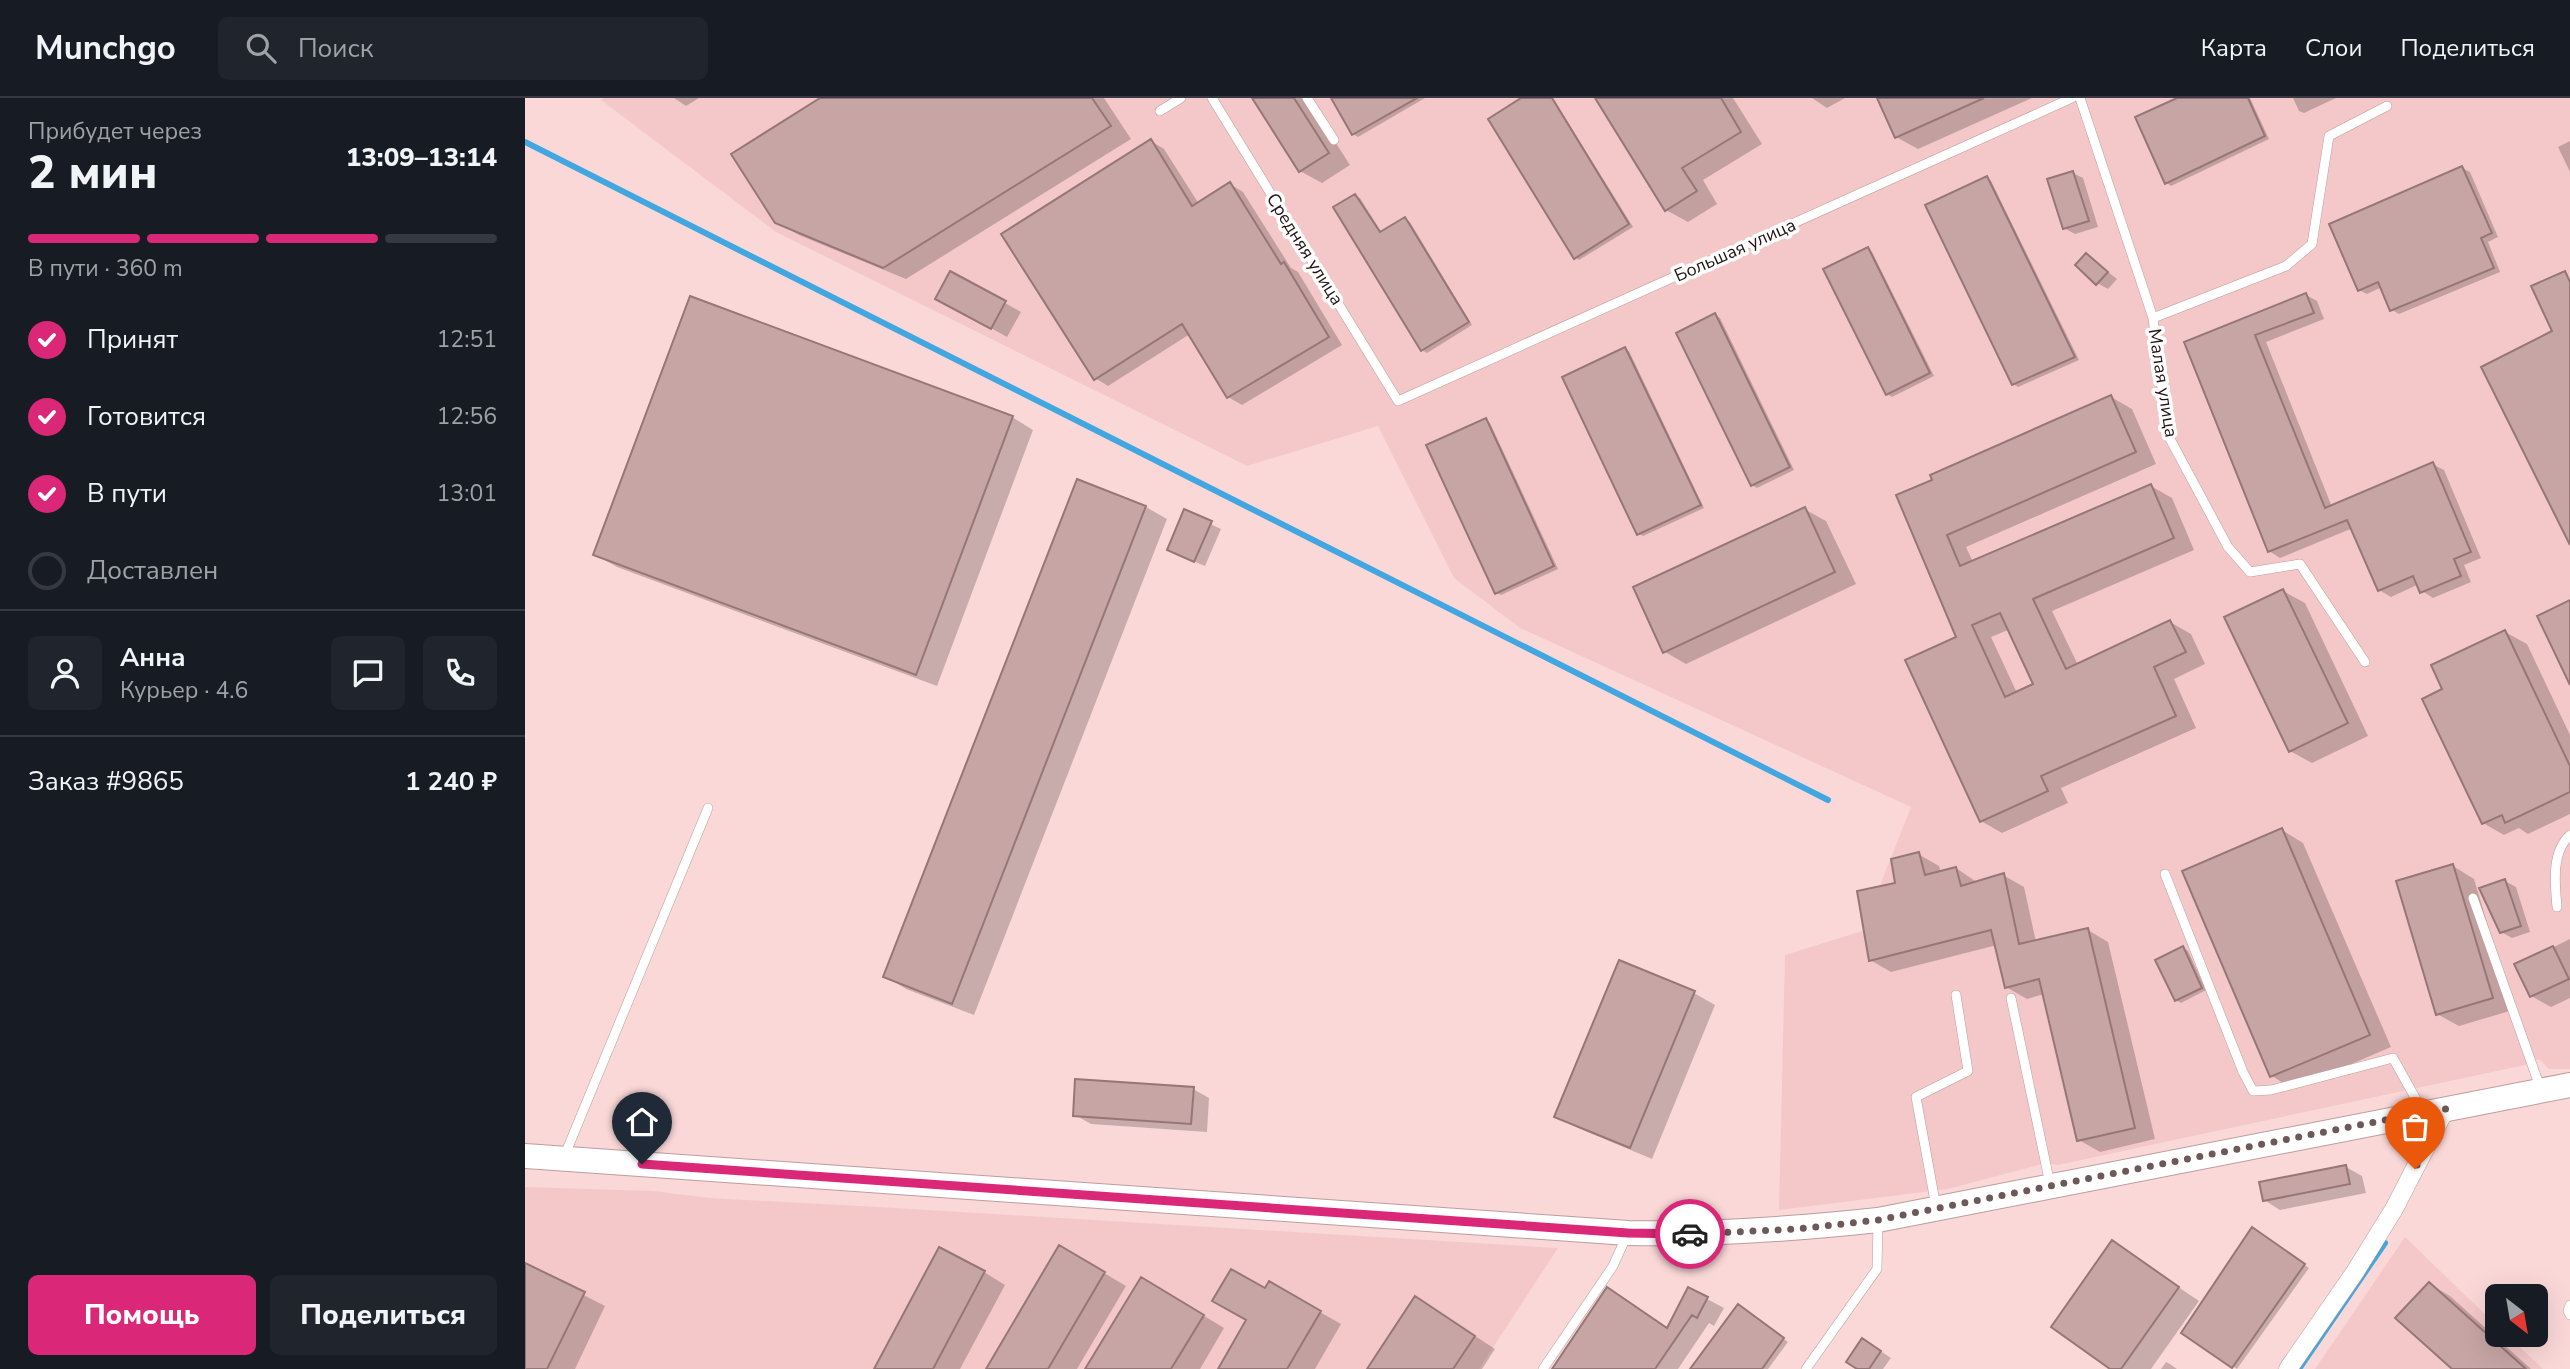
<!DOCTYPE html>
<html lang="ru">
<head>
<meta charset="utf-8">
<style>
  body { margin:0; font-family:"Nunito Sans",sans-serif; background:#20242c; color:#f1f3f6; height:100vh; display:flex; flex-direction:column; font-size:26px; white-space:nowrap }
  * { box-sizing:border-box; margin:0 }
  p { font-size:23px; color:#9ea1a6 }
  .icon { flex:none; width:38px; height:38px; fill:none; stroke:currentColor; stroke-width:2; stroke-linecap:round; stroke-linejoin:round }
  .map { position:relative; flex:1; overflow:hidden }
  .side { display:flex; flex-direction:column; background:#171b24; width:525px }
  .side>* { flex:none }
  .needle { width:46px; rotate:149deg }
  .tools { position:absolute; left:1960px; top:1186px; display:grid; gap:14px }
  .tools a { display:grid; place-items:center; width:63px; height:63px; border-radius:10px; background:#171b24; box-shadow:0 7px 28px #0002; font-size:35px }
  .pin { position:absolute; display:grid; place-items:center; width:60px; height:60px; color:#fff; margin:-72px -30px; border-radius:50% 50% 50% 0; rotate:-45deg; box-shadow:0 0 7px #0007 }
  .pin .icon { rotate:45deg }
  .courier { position:absolute; display:grid; place-items:center; width:70px; height:70px; margin:-35px; border:5px solid #db2777; border-radius:50%; background:#fff; color:#222; box-shadow:0 2px 9px #0007 }
  .headline em { font-style:normal; font-weight:800 }
  .headline div { display:flex; flex-direction:column-reverse }
  .headline { display:flex; align-items:center; justify-content:space-between; height:119px; padding:0 28px }
  h1 { font-size:46px; font-weight:800; line-height:52px }
  .bar { display:grid; grid-template-columns:repeat(4,1fr); gap:10px 7px; align-content:center; height:84px; padding:0 28px }
  .bar i { height:9px; border-radius:5px; background:#363941 }
  .bar .current { background:#db2777 }
  .bar p { grid-column:span 4 }
  .line { display:flex; align-items:center; gap:18px; padding:0 28px; border-top:2px solid #363941 }
  .line div { flex:1 }
  .round { display:grid; place-items:center; flex:none; width:74px; height:74px; border-radius:10px; background:#20242c }
  ol { padding:0 28px; list-style:none }
  li { display:flex; align-items:center; gap:21px; height:77px }
  li p { margin-inline-start:auto }
  li .icon { padding:7px; border-radius:50%; background:#db2777; color:#fff; stroke-width:4 }
  li:last-child { color:#9ea1a6 }
  li i { width:38px; height:38px; border:4px solid #363941; border-radius:50% }
  .cta { display:flex; gap:14px; margin-top:auto; padding:14px 28px }
  .cta a { flex:1; height:80px; border-radius:10px; background:#db2777; color:#fff; font-size:28px; font-weight:800; line-height:80px; text-align:center }
  .cta a+a { background:#20242c; color:#f1f3f6 }
  header { display:flex; align-items:center; gap:42px; box-sizing:border-box; height:98px; padding:0 35px; background:#171b24; border-bottom:2px solid #363941 }
  header strong { font-size:33px }
  nav { display:flex; gap:38px; margin-inline-start:auto; font-size:24px }
  .search { width:490px; height:63px; background:#20242c; display:flex; align-items:center; gap:18px; box-sizing:border-box; padding:0 24px; border-radius:10px; color:#9ea1a6; font-size:26px }
  main { display:flex; flex:1; min-height:0 }
  .map>svg:first-child { display:block }
  .built { fill:#f4c8c9 }
  .shadow { fill:#0003; fill-rule:evenodd }
  .lines { fill:none; stroke-linecap:round; stroke-linejoin:round }
  .stream { stroke:#42a7e1; stroke-width:6 }
  .building { fill:#c7a5a5; stroke:#967677; stroke-width:2; fill-rule:evenodd }
  .lane-casing { stroke:#bd9c9c; stroke-width:10 }
  .street-casing { stroke:#bd9c9c; stroke-width:19 }
  .secondary-casing { stroke:#bd9c9c; stroke-width:26 }
  .lane { stroke:#fff; stroke-width:9 }
  .street { stroke:#fff; stroke-width:18 }
  .secondary { stroke:#fff; stroke-width:24 }
  .done { stroke:#6d5959; stroke-width:7; stroke-dasharray:0 12.6 }
  .route { stroke:#db2777; stroke-width:9 }
  .labels { text-anchor:middle; dominant-baseline:central; stroke-width:7; stroke-linejoin:round; paint-order:stroke }
  .street-label { font-size:18px; fill:#201414; stroke:#fff }
</style>
</head>
<body>
<header>
<strong>Munchgo</strong>
<div class="search"><svg class="icon" aria-label="search" viewBox="0 0 24 24"><circle cx="10" cy="10" r="6"/><path d="M15 15l6 6"/></svg>Поиск</div>
<nav><a>Карта</a><a>Слои</a><a>Поделиться</a></nav>
</header>
<main>
<section class="side">
<div class="headline"><div><h1>2 мин</h1><p>Прибудет через</p></div><em>13:09–13:14</em></div>
<div class="bar"><i class="current"></i><i class="current"></i><i class="current"></i><i></i><p>В пути · 360 m</p></div>
<ol>
<li><svg class="icon" aria-label="check" viewBox="0 0 24 24"><path d="M5 12l5 5 9-10"/></svg>Принят<p>12:51</p></li>
<li><svg class="icon" aria-label="check" viewBox="0 0 24 24"><path d="M5 12l5 5 9-10"/></svg>Готовится<p>12:56</p></li>
<li><svg class="icon" aria-label="check" viewBox="0 0 24 24"><path d="M5 12l5 5 9-10"/></svg>В пути<p>13:01</p></li>
<li><i></i>Доставлен</li>
</ol>
<div class="line" style="height:126px"><a class="round"><svg class="icon" aria-label="person" viewBox="0 0 24 24"><circle cx="12" cy="8" r="4"/><path d="M4 21q1-7 8-7t8 7"/></svg></a><div><b>Анна</b><p>Курьер · 4.6</p></div><a class="round"><svg class="icon" aria-label="chat" viewBox="0 0 24 24"><path d="M4 5h16v11H9l-5 4z"/></svg></a><a class="round"><svg class="icon" aria-label="phone" viewBox="0 0 24 24"><path d="M5 4h4l2 5-3 2q2 4 5 5l2-3 5 2v4C11 20 4 13 5 4z"/></svg></a></div>
<div class="line" style="height:91px"><div>Заказ #9865</div><b>1 240 ₽</b></div>
<div class="cta"><a>Помощь</a><a>Поделиться</a></div>
</section>
<div class="map">
<svg width="2045" height="1271" viewBox="0 0 2045 1271">
  <rect width="100%" height="100%" fill="#fbd8d8"/>
  <!-- built -->
  <path class="built" d="M79 0H2045V971H2024L2014 961 2000 967 1663 1039 1533 1067 1521 1065 1423 1091 1254 1112 1260 857 1337 833 1386 709 995 530 929 480 853 328 722 368 251 134 76 2Z
    M0 1089 128 1093 185 1100 354 1109 1033 1150 954 1271H0Z
    M1880 1139 1972 1228V1237H1982L2018 1271H1790Z"/>
  <!-- shadow -->
  <path class="shadow" d="M149 0H174L161 8Z
    M298 0H579L606 41 381 181 274 137 252 124Z
    M729 0H782L825 67 797 85 775 73Z
    M808 0H900L833 39 828 36Z
    M999 0H1028L1108 129 1054 162 1050 159Z
    M1072 0H1208L1237 46 1178 82 1192 106 1163 124 1141 112Z
    M1287 0H1320L1302 10Z
    M1354 0H1507L1393 51 1371 39Z
    M1657 0H1725L1744 41 1646 88 1642 85Z
    M1768 0H1811L1779 15 1774 13Z
    M626 43 639 51 674 106 705 86 718 94 766 170 773 174 817 247 717 307 703 299 665 236 583 288 570 280Z
    M2045 43V74L2033 49Z
    M1937 70 1945 74 1973 139 1963 144 1975 174 1874 216 1867 212 1857 189 1842 196 1834 192Z
    M1548 75 1558 80 1573 129 1550 136 1539 130Z
    M1461 80 1466 83 1554 262 1493 289 1488 286Z
    M830 98 835 100 857 135 880 121 885 124 947 227 902 255 897 252Z
    M1343 151 1347 154 1409 278 1367 299 1362 296Z
    M1561 157 1592 181 1583 191 1572 185Z
    M1781 197 1792 203 1799 221 1741 244 1807 409 1907 366 1919 372 1956 460 1939 467 1946 484 1908 500 1897 493 1894 486 1866 499 1854 492 1828 430 1755 460 1744 453 1661 245Z
    M480 205 496 214 482 239 428 209Z
    M1190 217 1195 220 1269 372 1232 390 1227 387Z
    M1100 251 1104 253 1179 410 1118 438 1114 436Z
    M1586 299 1607 311 1631 366 1441 449 1448 464 1626 388 1647 400 1669 452 1527 513 1553 567 1645 524 1666 536 1680 566 1649 581 1671 630 1536 690 1543 705 1477 735 1456 723 1433 540 1373 398ZM1483 532 1511 587 1492 595 1466 539Z
    M487 319 508 332 412 588 92 469 71 457Z
    M961 322 965 325 1033 471 976 497 972 495Z
    M553 383 621 409 642 421 449 917 381 891 360 878Z
    M1279 411 1301 423 1331 486 1161 566 1140 554Z
    M660 414 696 431 680 468 655 458Z
    M1758 493 1780 505 1843 638 1787 665 1765 653Z
    M1980 534 2002 546 2045 637V716L2003 736 1994 730 1979 737 1958 725 1920 592Z
    M1757 732 1778 745 1866 949 1768 991 1747 978Z
    M1393 756 1414 768 1416 775 1431 770 1453 785 1478 777 1499 789 1511 844 1563 832 1583 844 1630 1041 1575 1054 1554 1042 1519 896 1502 901 1481 889 1472 847 1366 874 1345 862 1372 786Z
    M1928 768 1949 781 1988 912 1934 928 1912 916Z
    M1980 783 1991 789 2005 834 1987 840 1976 834Z
    M2045 841V900L2026 909 2006 898 1992 867Z
    M1658 850 1663 853 1681 892 1656 905 1651 902Z
    M1169 895 1190 907 1127 1061 1053 1030 1031 1018Z
    M668 991 684 1000 682 1034 566 1026 550 1017Z
    M1821 1069 1837 1078 1841 1095 1755 1112 1739 1102Z
    M1732 1134 1784 1170 1712 1271 1658 1235Z
    M1588 1145 1674 1203 1626 1271H1588Z
    M535 1149 601 1188 552 1271H463Z
    M0 1167 80 1208 50 1271H0Z
    M459 1174 480 1187 435 1271H351Z
    M744 1185 816 1226 790 1271H695Z
    M1904 1186 1925 1198 2006 1271H1929Z
    M1083 1191 1144 1231 1182 1201 1199 1210 1189 1228 1184 1225 1153 1271H1033Z
    M638 1193 699 1230 675 1271H562Z
    M1217 1211 1263 1244 1243 1271H1167Z
    M912 1213 970 1251 957 1271H844Z
    M1348 1248 1366 1260 1358 1271H1335Z
    M1641 1264 1645 1266 1652 1271H1636Z"/>
  <g class="lines">
    <!-- stream -->
    <path class="stream" d="M0 44 1303 702
      M1774 1271 1860 1145"/>
  </g>
  <!-- building -->
  <path class="building" d="M295 0H567L586 28 358 170 250 125 206 56Z
    M727 0H769L804 55 774 74Z
    M806 0H892L827 37Z
    M996 0H1027L1104 126 1049 161 963 21Z
    M1070 0H1196L1216 34 1157 70 1172 93 1140 113Z
    M1352 0H1459L1370 40Z
    M1652 0H1723L1740 38 1640 86 1610 19Z
    M626 41 667 108 705 84 756 166 759 164 804 239 702 300 657 226 569 282 476 136Z
    M1937 68 1967 135 1956 140 1969 170 1865 213 1853 184 1833 193 1804 126Z
    M1548 73 1564 123 1538 131 1522 81Z
    M1462 78 1550 259 1487 287 1400 107Z
    M830 96 855 134 880 119 944 224 896 253 808 109Z
    M1343 149 1405 275 1361 297 1298 171Z
    M1561 155 1583 174 1571 187 1550 167Z
    M425 173 481 203 466 231 410 201Z
    M2040 173 2045 184V447L1956 269 2027 233 2006 188Z
    M1781 195 1789 215 1730 237 1800 410 1908 364 1946 454 1929 461 1936 478 1895 495 1888 478 1853 493 1822 422 1743 454 1659 244Z
    M165 198 488 318 391 577 68 457Z
    M1190 215 1265 369 1226 388 1151 235Z
    M1100 249 1176 407 1112 437 1037 279Z
    M1586 297 1611 354 1422 437 1435 468 1626 386 1649 440 1508 501 1541 571 1645 522 1661 554 1629 569 1651 618 1516 678 1523 693 1455 724 1380 562 1431 539 1371 397 1407 382 1405 377ZM1475 515 1508 586 1480 599 1447 527Z
    M961 320 1029 468 970 496 901 347Z
    M552 381 621 408 427 906 358 879Z
    M1280 409 1310 474 1138 555 1108 489Z
    M659 411 687 423 669 464 642 452Z
    M1758 491 1823 625 1764 654 1699 519Z
    M2045 502V587L2012 518Z
    M1980 532 2045 668V694L1980 725 1977 717 1957 726 1897 601 1917 591 1906 567Z
    M1757 730 1845 937 1745 979 1657 773Z
    M1394 754 1400 777 1431 769 1436 788 1479 775 1494 846 1563 830 1610 1030 1552 1043 1514 881 1480 890 1466 832 1344 863 1332 793 1370 785 1366 761Z
    M1928 766 1968 900 1911 917 1871 783Z
    M1980 781 1996 828 1975 835 1954 790Z
    M1658 848 1677 890 1650 903 1630 862Z
    M2028 848 2044 881 2005 899 1989 866Z
    M1094 862 1170 893 1105 1050 1029 1019Z
    M550 981 669 989 666 1026 548 1018Z
    M1821 1067 1825 1086 1738 1103 1734 1084Z
    M1727 1129 1780 1166 1707 1270 1656 1235Z
    M1587 1142 1654 1189 1596 1271H1585L1526 1229Z
    M534 1147 580 1174 523 1271H461Z
    M414 1149 460 1173 408 1271H349Z
    M0 1165 60 1194 22 1271H0Z
    M706 1171 740 1190 744 1183 796 1213 762 1271H693L721 1222 687 1203Z
    M616 1179 679 1217 646 1271H560Z
    M1904 1184 2001 1271H1927L1870 1220Z
    M1082 1189 1142 1230 1163 1189 1183 1199 1172 1220 1167 1217 1130 1271H1027Z
    M890 1198 950 1238 928 1271H842Z
    M1213 1206 1259 1240 1237 1271H1165Z
    M1337 1240 1356 1253 1344 1271H1332L1321 1264Z"/>
  <g class="lines">
    <defs>
      <path id="lane" d="M687 0 873 303 1547 0
        M782 0 809 42
        M1555 0 1628 220 1643 337 1703 449 1725 474 1775 466 1840 564
        M635 13 656 0
        M1628 220 1761 168 1787 146 1804 38 1862 8
        M1640 776 1718 974 1728 993 1746 992 1868 960 1897 1012
        M1948 800 2015 989
        M2032 809C2030 786 2026 754 2045 737
        M1486 900 1525 1086
        M39 1059 183 710
        M1411 1109 1391 999 1443 973 1431 897
        M2045 1207 2043 1213 2045 1217
        M1018 1271 1088 1168 1102 1137
        M1281 1271 1352 1171 1353 1124"/>
      <path id="street" d="M1763 1271 1830 1174 1869 1111 1921 1010"/>
      <path id="secondary" d="M0 1058 1103 1135C1187 1137 1269 1131 1353 1122L2045 987"/>
    </defs>
    <!-- lane casing -->
    <use href="#lane" class="lane-casing"/>
    <!-- street casing -->
    <use href="#street" class="street-casing"/>
    <!-- secondary casing -->
    <use href="#secondary" class="secondary-casing"/>
    <!-- lane -->
    <use href="#lane" class="lane"/>
    <!-- street -->
    <use href="#street" class="street"/>
    <!-- secondary -->
    <use href="#secondary" class="secondary"/>
  </g>
  <g class="lines">
    <!-- done -->
    <path class="done" d="M1165 1136 1272 1131 1353 1122 1921 1010 1890 1071"/>
    <!-- route -->
    <path class="route" d="M117 1066 1103 1135 1165 1136"/>
  </g>
  <g class="labels">
    <!-- street labels -->
    <g class="street-label">
      <text transform="translate(780 151) rotate(58)">Средняя улица</text>
      <text transform="translate(1210 152) rotate(-24)">Большая улица</text>
      <text transform="translate(1638 285) rotate(81)">Малая улица</text>
    </g>
  </g>
</svg>
<div class="tools">
<a><svg class="needle" viewBox="-14 -14 28 28"><path d="M0-13l5 13h-10z" fill="#e53935"/><path d="M0 13l5-13h-10z" fill="#9ea1a6"/></svg></a>
</div>
<div class="pin" style="left:1890px;top:1071px;background:#ea580c"><svg class="icon" aria-label="bag" viewBox="0 0 24 24"><path d="M5 8h14l-1 12H6zM9 8a3 3 0 0 1 6 0"/></svg></div>
<div class="pin" style="left:117px;top:1066px;background:#1f2937"><svg class="icon" aria-label="home" viewBox="0 0 24 24"><path d="M3 11l9-7 9 7M6 9v11h12V9"/></svg></div>
<div class="courier" style="left:1165px;top:1136px"><svg class="icon" aria-label="car" viewBox="0 0 24 24"><path d="M5 17H2v-5l4-1 3-4h7l3 4 3 1v5h-3M9 17h6M6 11h13"/><circle cx="7" cy="17" r="2"/><circle cx="17" cy="17" r="2"/></svg></div>
</div>
</main>
</body>
</html>
